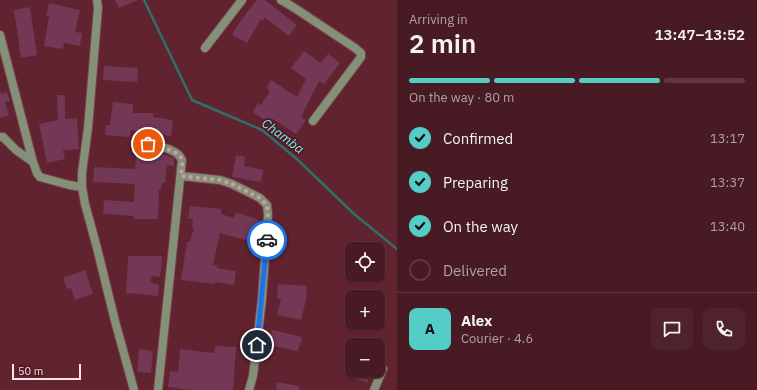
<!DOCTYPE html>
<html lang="en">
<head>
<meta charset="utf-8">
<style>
  body { margin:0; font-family:"IBM Plex Sans",sans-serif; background:#4f232b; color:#f1f3f6; height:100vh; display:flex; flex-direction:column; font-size:15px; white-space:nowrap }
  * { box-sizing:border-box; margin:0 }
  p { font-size:13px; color:#b1a1a6 }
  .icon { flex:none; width:22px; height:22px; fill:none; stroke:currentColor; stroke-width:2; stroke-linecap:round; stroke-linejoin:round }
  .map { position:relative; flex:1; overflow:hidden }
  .sheet { display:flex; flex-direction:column; background:#481a23; width:360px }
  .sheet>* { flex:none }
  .fabs { position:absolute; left:345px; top:242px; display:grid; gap:8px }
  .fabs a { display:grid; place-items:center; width:40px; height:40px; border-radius:8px; background:#481a23; box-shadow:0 1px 3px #0004,0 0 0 1px #603841; font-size:20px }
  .scale { position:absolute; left:12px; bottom:10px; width:69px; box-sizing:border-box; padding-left:4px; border:2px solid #fee6e8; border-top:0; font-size:11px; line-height:14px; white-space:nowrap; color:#fee6e8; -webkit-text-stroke:3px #541825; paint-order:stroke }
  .pin { position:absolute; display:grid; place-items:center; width:34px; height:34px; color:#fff; margin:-17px; border:2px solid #fff; border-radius:50%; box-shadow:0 1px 4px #0007 }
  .courier { position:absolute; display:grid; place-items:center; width:40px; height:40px; margin:-20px; border:3px solid #1a73e8; border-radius:50%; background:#fff; color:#222; box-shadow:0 1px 5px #0007 }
  .head em { font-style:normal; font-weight:600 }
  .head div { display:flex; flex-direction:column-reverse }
  .head { display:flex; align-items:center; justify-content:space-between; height:68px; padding:0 12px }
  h1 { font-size:26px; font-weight:600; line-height:30px }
  .bar { display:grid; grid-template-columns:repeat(4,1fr); gap:6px 4px; align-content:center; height:48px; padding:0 12px }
  .bar i { height:5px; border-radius:3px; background:#603841 }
  .bar .current { background:#54cdc7 }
  .bar p { grid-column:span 4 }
  .line { display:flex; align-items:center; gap:10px; padding:0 12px; border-top:1px solid #603841 }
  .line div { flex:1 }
  .round { display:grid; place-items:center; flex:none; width:42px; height:42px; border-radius:8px; background:#4f232b }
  ol { padding:0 12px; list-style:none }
  li { display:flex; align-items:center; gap:12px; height:44px }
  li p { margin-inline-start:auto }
  li .icon { padding:4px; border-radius:50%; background:#54cdc7; color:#111; stroke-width:4 }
  li:last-child { color:#b1a1a6 }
  li i { width:22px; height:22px; border:2px solid #603841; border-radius:50% }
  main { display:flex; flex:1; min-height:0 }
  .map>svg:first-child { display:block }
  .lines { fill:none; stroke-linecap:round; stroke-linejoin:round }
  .stream { stroke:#2e706c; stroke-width:2.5 }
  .building { fill:#723855 }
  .street-casing { stroke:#79424d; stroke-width:10 }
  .street { stroke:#849178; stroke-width:8 }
  .done { stroke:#c7a2a7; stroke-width:4; stroke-dasharray:0 7.2 }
  .route { stroke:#1a73e8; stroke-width:5 }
  .labels { text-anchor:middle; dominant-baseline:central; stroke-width:3.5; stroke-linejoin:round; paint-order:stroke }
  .water-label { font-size:13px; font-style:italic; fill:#70f6ef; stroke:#541825 }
</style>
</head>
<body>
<main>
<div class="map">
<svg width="397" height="390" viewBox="0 0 397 390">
  <rect width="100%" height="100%" fill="#60232f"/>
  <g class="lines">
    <!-- stream -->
    <path class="stream" d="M144 0 192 100 262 130 298 160 353 213 397 249"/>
  </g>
  <!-- building -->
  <path class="building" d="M115 0H138L119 8Z
    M257 0H265L297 25 289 36 265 18 263 21 261 19 247 43 232 35 241 20Z
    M49 3 80 10 75 32 82 33 80 46 64 43 63 49 44 46 49 16H46Z
    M30 7 37 55 21 58 14 10Z
    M304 51 321 63 328 54 340 63 324 84 319 81 301 117 306 120 296 134 271 118 268 122 253 112 258 103 261 105 270 91 266 88 271 80 297 97 306 79 291 68Z
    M104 66 138 68 137 82 103 80Z
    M0 92H1L2 94 7 92 10 101 5 102 9 115 0 118Z
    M57 95H65V119L77 118 79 149 63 150 65 159 47 163 39 124 58 120Z
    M113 102 133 104V113H153V117L173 120 171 136 131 130 130 137 105 135 106 125H110Z
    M137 148 161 153 174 158V166L167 165 165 183H162L161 190H159L158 219H134V216L103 214 104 200 134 202 135 184 93 182 94 167 135 169Z
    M236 155 245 157 244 166 263 170 261 182 232 177Z
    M190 206 221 209V214L234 218 236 212 259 220 252 242 220 233 213 265 218 266 217 268 236 271 234 285 215 282V284L181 280 187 242H190L194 228 192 227 193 219H188Z
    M128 256H162L161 272H160V277L152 276 150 282 159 285 158 296 126 293Z
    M85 270 93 294 75 300 71 288 67 289 63 278Z
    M278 284 307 286 306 300 301 320 277 315 281 299 277 298Z
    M272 330 302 337 298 351 269 345Z
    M215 346 236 347 233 390H190L168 387 170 371 178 372 180 349 214 353Z
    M139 349 153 351 151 373 137 372Z
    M356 371H371L367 383 353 378Z
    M277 382 299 386V390H276Z"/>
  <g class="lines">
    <defs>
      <path id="street" d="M97 0 98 8 88 128 82 173V187L85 204 97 248 115 321 134 390
        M281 0 293 7 355 48 361 53V57L313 121
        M0 35 33 162 37 173 40 177 69 185 82 187
        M205 48 242 0
        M0 137H3L16 150 33 162
        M148 144C159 147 177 148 182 160L158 390
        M181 176 220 180 232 184 260 198 267 205 268 215 262 299 253 376 249 390
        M374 390 383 369"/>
    </defs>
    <!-- street casing -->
    <use href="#street" class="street-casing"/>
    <!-- street -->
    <use href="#street" class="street"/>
  </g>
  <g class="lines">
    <!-- done -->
    <path class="done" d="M148 144C157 147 180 150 182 160 183 164 181 171 181 176L220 180 232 184 260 198 267 205 268 215 267 240"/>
    <!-- route -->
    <path class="route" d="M257 345 267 240"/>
  </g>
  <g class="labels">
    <!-- water labels -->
    <g class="water-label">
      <text transform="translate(283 136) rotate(37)">Chamba</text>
    </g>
  </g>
</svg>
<div class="fabs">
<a><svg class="icon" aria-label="locate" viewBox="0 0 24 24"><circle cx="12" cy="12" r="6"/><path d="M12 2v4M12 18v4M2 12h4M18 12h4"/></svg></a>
<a>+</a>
<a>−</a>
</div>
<div class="scale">50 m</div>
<div class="pin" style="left:148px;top:144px;background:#ea580c"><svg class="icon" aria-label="bag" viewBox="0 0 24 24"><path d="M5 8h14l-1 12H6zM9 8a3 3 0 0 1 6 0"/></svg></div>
<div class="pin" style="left:257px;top:345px;background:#1f2937"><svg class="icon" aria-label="home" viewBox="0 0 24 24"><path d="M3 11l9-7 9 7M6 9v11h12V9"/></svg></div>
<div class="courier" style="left:267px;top:240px"><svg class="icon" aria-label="car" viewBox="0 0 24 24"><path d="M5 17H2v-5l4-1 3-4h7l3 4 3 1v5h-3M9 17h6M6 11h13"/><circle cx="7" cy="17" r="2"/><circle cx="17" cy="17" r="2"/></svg></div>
</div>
<section class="sheet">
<div class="head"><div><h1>2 min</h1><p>Arriving in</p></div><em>13:47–13:52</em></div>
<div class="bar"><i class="current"></i><i class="current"></i><i class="current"></i><i></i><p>On the way · 80 m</p></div>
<ol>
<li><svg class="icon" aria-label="check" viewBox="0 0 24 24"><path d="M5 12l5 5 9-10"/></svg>Confirmed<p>13:17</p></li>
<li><svg class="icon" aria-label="check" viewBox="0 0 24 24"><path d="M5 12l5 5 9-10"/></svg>Preparing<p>13:37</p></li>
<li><svg class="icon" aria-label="check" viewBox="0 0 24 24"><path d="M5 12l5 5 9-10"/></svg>On the way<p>13:40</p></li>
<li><i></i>Delivered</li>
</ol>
<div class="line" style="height:72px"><b class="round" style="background:#54cdc7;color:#111">A</b><div><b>Alex</b><p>Courier · 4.6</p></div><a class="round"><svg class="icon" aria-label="chat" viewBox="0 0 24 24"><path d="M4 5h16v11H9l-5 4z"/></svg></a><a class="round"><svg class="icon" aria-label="phone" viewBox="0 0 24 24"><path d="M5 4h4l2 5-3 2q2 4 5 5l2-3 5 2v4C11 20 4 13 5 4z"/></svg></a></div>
</section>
</main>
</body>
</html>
